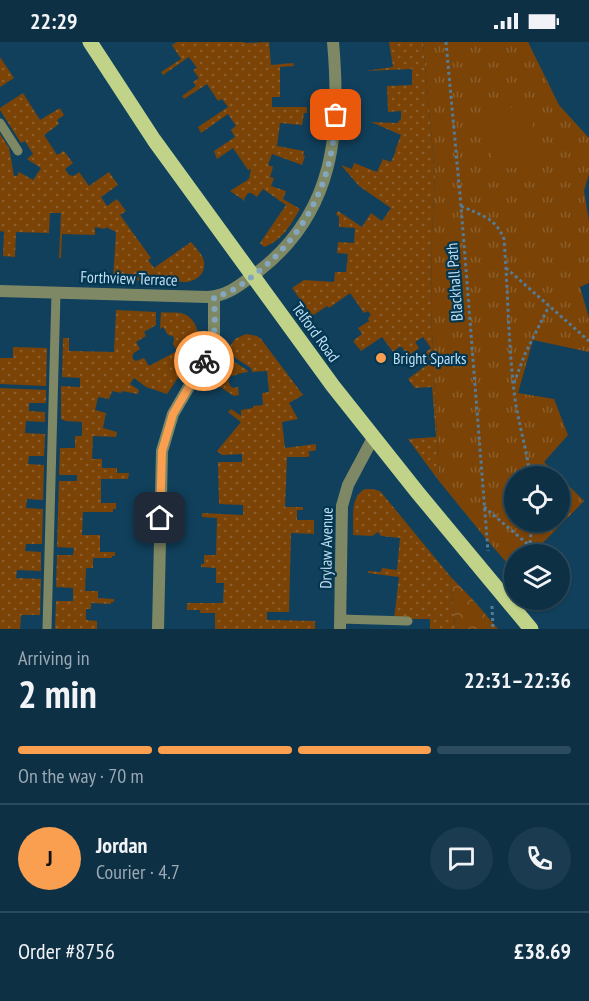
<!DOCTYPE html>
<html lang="en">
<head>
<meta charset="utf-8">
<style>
  body { margin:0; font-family:"PT Sans Narrow",sans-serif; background:#1b3c50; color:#f1f3f6; height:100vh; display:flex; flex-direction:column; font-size:22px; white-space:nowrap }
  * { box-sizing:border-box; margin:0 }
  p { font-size:20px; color:#9aa9b3 }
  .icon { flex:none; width:33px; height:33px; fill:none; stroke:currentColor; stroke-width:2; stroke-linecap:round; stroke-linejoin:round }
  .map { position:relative; height:587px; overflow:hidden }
  .panel { display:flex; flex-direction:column; background:#0d3045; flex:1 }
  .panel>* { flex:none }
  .controls { position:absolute; left:504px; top:424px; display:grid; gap:12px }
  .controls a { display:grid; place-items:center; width:66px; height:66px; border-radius:50%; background:#0d3045; box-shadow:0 2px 4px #0004,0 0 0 2px #2d4b5e; font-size:30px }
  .pin { position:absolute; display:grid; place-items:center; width:51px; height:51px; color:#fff; margin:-26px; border-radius:12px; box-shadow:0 3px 9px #0006 }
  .courier { position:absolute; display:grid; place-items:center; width:60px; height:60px; margin:-30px; border:4px solid #fa9f4f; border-radius:50%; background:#fff; color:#222; box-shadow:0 2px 8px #0007 }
  .head em { font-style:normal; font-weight:600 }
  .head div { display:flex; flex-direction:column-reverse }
  .head { display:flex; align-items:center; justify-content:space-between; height:102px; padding:0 18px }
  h1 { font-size:39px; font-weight:600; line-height:45px }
  .bar { display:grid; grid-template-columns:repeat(4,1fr); gap:9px 6px; align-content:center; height:72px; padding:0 18px }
  .bar i { height:8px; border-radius:4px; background:#2d4b5e }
  .bar .on { background:#fa9f4f }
  .bar p { grid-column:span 4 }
  .line { display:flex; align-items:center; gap:15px; padding:0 18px; border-top:2px solid #2d4b5e }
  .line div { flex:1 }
  .round { display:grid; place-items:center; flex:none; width:63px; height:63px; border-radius:32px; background:#1b3c50 }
  .status { display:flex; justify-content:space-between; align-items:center; height:42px; padding:0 30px; background:#0d3045; direction:ltr }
  .status svg { height:16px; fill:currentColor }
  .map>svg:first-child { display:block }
  .grass { fill:url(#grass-tufts) }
  .forest { fill:url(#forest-crowns) }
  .park { fill:url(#park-dots) }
  .pitch { fill:#7b4306 }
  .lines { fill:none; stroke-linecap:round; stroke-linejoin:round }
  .path { stroke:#547c96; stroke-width:3; stroke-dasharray:3 3; stroke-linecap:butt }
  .service { stroke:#7f8865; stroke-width:9 }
  .minor { stroke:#7f8865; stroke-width:12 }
  .primary { stroke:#c1d389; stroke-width:15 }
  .done { stroke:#84a7bf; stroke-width:6; stroke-dasharray:0 10.8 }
  .route { stroke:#fa9f4f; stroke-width:8 }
  .poi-dot { fill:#fa9f4f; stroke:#033650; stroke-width:2 }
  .labels { text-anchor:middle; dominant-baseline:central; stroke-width:4.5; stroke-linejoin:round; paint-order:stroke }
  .street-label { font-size:16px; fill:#c2dff4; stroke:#033650 }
  .poi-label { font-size:16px; fill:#c2dff4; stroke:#033650; text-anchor:start }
</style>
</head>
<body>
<div class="status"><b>22:29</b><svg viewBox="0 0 49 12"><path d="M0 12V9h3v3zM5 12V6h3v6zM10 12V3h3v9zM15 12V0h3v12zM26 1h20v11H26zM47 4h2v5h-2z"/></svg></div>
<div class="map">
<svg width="589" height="587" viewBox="0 0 589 587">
  <defs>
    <pattern id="grass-tufts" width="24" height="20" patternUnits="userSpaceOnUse" patternTransform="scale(1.5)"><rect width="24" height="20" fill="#7b4306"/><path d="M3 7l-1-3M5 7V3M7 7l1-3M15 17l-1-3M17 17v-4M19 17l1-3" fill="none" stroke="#8c5e2b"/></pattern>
    <pattern id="forest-crowns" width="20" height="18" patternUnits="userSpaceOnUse" patternTransform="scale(1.5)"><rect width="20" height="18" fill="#7b4306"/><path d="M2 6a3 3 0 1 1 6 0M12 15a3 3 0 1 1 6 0" fill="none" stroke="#8c5e2b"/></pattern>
    <pattern id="park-dots" width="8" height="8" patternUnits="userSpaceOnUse" patternTransform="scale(1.5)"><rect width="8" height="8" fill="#7b4306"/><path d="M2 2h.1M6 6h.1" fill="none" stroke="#8c5e2b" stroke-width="1.8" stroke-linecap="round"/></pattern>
  </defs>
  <rect width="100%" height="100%" fill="#11405c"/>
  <!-- grass -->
  <path class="grass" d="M423 0H528L559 63 589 96V132L584 149 589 179V241L580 245 589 276V310L533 298 518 351 554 357 568 393 544 420 559 435H514V480H560V435L584 459 531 513H514V529L487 498 439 439 431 268 432 192 435 134Z"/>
  <!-- forest -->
  <path class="forest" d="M450 534 475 560 498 587H458L455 584Z"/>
  <!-- park -->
  <path class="park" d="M177 0H244L245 1 269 0 271 23 293 21 294 24 280 25V55H272V65H307V71H304L302 83 280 81 277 104 304 109 303 113 305 114 302 123 272 112 268 123 273 125 270 135 274 136 271 144 286 149 283 157 300 167C291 182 282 199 264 205L260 201 286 163 263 147 257 155 251 151H248L244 157 245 159 230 149 249 137 251 127 248 128 233 106 217 117 214 109 235 95 231 88 236 84 228 72 201 91 198 85 228 65 222 57 218 59 207 42 184 57 182 54 196 44 193 40 199 36 193 28 197 26 189 15 163 33 161 30 181 17 172 3Z
    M389 0H423L435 134 432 192 431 268 439 439 408 397 436 395 432 345 415 346 408 337 431 320 425 311 431 306 423 295 415 300 419 306 400 320 399 318 405 314 406 311 402 305H399L393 310 382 295 361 309 353 299 362 292 358 286 369 279 368 276 371 273 368 269 364 271 350 251 329 266 327 264 312 274 292 246 304 238 334 240 335 230H346L348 212 337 211 338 200 354 201 355 186 339 185V175L336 172 338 169 362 185 371 171 382 179 391 166 359 144 341 123 352 127 354 121 377 130 383 117 391 120 396 109H395L401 93 371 80 397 81 401 77V69L388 70 387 44 412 43V27L365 29 393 25Z
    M0 15 14 36 0 45Z
    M23 51 40 78 60 66 64 73 57 78 59 82 44 93 57 113 64 109 73 121 65 127 69 133 74 134 79 130 89 144 109 130 118 143 101 155 107 164 117 157 126 169 120 173 151 216 148 218 154 226 191 200C195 205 200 210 203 216 208 229 198 239 186 240L113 238 116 190 106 185 105 187 95 185V193L62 192 61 216H59L61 171H50L49 191 16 190 15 215 3 214 4 190 0 189V92L9 106 14 134H17L19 130 33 138 41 126 27 117 33 112 25 99 21 101 0 68V66Z
    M116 268 156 270V283L144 290 146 294 136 300 140 307C136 310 131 311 133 317L136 319 144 316 149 324 177 309 173 302 174 297 173 294 168 293 163 285 160 287 161 270C167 271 175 270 181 271 197 275 201 294 197 308L167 352 146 345 134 336 130 342 139 348 138 352 122 349 121 351 112 349 109 357 98 355 95 368 106 371 103 386 117 390 116 395 93 394 92 417H102V426H117V431H129L128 437H101V461H116V467H113V470H83L82 493H100V510H115V514H112V516H93V526H86L85 549H98V556L114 557V560H111V562L91 561V567H86V578L97 579V587H55L56 559H73V546L56 545 57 513H73L74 506 57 505 59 439H77V433H59L60 406H75V394H82V380L66 379 61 377V344L80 345V336L62 335 63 296H69V309L114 310Z
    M246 292 257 294 261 297 303 353 289 361 298 377 282 380 285 406 316 402V408L308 410 310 413 308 415H287L285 465H303V468H297V478H314V492L291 491 289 570H267V578L315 579V587H215V571H200V568H187V561H223L224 541H216V526L201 525V522H204V513H216L217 476 202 475V471L243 473V463L219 462 218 420H242V412L222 413 217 409 241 380 228 370 231 367 241 374V368L253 366V364L263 363 262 351 269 350 267 329 252 330 251 326 226 310 235 297Z
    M13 305 47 306 46 344 0 342V316H13Z
    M224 313 247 328 248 330 237 332V333L231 334 228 337 230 344 233 346 238 345 239 353 234 354 208 337Z
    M0 346 46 348V361H29V369L45 370V380L26 379 25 391 45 392 44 414H29L28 422 44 423 43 458 27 457 26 466 43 467 42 502H26L25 509 41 510V529L17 528 16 536 41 537 40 573H21L20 587H0Z
    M365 447H372L380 449 450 534 455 584 458 587H430V577H394L399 535 368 531V529L381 530 382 526 397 528 400 496 381 494 378 490 372 494 353 493C354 478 349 455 365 447Z"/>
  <!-- pitch -->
  <path class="pitch" d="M530 63 538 122 494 128 486 69Z"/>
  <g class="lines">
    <!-- path -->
    <path class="path" d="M446 0 461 164 488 509
      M461 164C480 173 495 175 504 197 508 247 508 298 514 349 517 378 527 406 530 435
      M506 226 589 299
      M514 341 525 312 549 264
      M484 465 530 504
      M529 513 532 480
      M492 564 493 587"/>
    <!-- service -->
    <path class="service" d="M0 81 18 109
      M340 577 408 579
      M47 587 56 251"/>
    <!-- minor -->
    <path class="minor" d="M0 249 207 255C229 254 242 241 259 229 335 170 341 89 333 0
      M158 587 162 409 173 372 211 307 214 293V255
      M340 587 342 464 348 443 373 396"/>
    <!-- primary -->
    <path class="primary" d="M90 0 154 98 333 344 418 451 531 587"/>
  </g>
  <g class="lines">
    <!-- done -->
    <path class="done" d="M204 319C217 297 215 279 214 255 232 251 244 241 258 230 297 199 324 155 332 106 334 95 335 84 336 73"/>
    <!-- route -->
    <path class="route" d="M160 476 162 409 173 372 204 319"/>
  </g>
  <!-- markers -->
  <circle class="poi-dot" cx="381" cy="316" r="6"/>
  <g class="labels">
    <!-- street labels -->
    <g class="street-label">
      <text transform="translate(129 236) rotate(2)">Forthview Terrace</text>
      <text transform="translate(454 240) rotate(-94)">Blackhall Path</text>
      <text transform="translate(316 290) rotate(54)">Telford Road</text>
      <text transform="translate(326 506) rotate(-89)">Drylaw Avenue</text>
    </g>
    <!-- poi labels -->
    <g class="poi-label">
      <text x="393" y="316">Bright Sparks</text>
    </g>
  </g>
</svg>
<div class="controls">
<a><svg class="icon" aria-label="locate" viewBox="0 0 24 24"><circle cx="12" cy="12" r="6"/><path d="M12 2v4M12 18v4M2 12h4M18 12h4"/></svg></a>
<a><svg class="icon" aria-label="layers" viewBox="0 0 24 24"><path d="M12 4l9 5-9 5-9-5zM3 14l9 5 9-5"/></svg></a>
</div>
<div class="pin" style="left:336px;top:73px;background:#ea580c"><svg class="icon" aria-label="bag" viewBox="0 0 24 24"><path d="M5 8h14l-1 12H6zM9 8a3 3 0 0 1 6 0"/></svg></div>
<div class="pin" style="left:160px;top:476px;background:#1f2937"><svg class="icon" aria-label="home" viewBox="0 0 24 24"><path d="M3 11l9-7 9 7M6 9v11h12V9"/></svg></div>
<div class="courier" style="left:204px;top:319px"><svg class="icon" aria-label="bike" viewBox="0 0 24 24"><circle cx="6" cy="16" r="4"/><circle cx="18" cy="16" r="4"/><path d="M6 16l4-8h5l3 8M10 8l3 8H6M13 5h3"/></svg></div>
</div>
<section class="panel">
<div class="head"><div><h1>2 min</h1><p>Arriving in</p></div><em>22:31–22:36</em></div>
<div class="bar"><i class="on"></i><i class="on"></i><i class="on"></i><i></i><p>On the way · 70 m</p></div>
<div class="line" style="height:108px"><b class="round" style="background:#fa9f4f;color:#111">J</b><div><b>Jordan</b><p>Courier · 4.7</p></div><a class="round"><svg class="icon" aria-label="chat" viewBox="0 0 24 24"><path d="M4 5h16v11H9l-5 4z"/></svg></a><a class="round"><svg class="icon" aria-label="phone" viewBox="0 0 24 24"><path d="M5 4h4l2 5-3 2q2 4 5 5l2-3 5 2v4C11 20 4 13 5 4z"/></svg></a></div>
<div class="line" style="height:78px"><div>Order #8756</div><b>£38.69</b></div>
</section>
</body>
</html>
